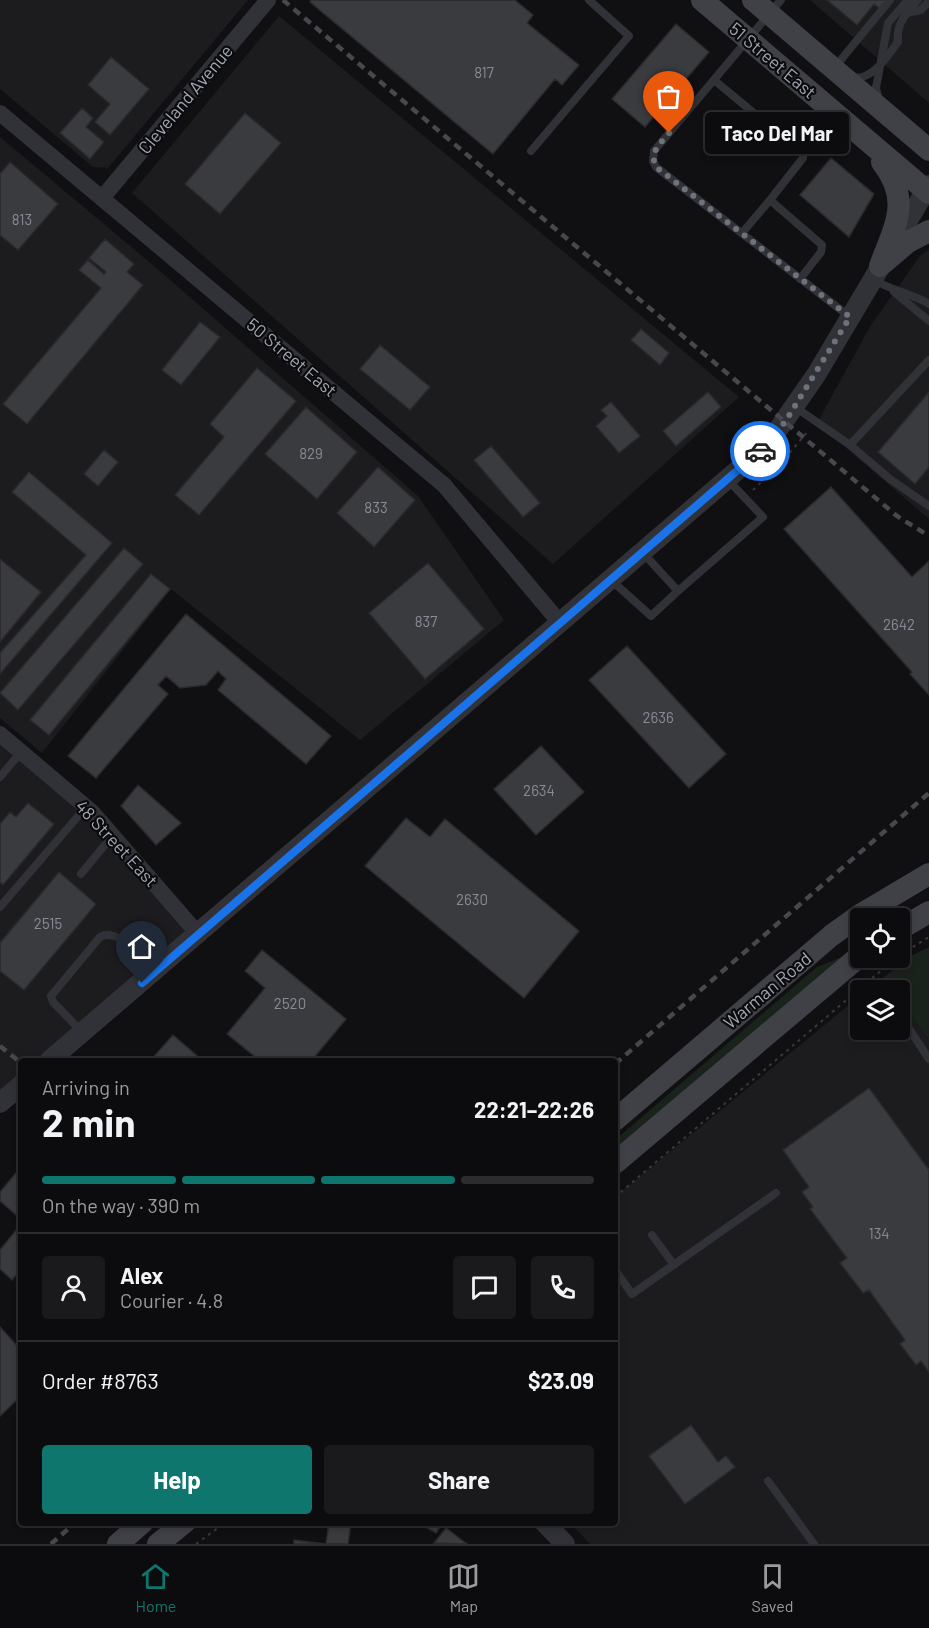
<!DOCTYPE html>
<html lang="en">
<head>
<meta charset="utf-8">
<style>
  body { margin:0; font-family:Barlow,sans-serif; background:#1a1a1c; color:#f1f3f6; height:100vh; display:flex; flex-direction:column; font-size:22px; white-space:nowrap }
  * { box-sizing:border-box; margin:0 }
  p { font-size:20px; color:#9a9b9e }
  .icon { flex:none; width:33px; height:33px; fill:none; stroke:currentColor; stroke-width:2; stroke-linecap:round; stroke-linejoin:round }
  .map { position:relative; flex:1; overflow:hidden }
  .side { position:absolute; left:18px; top:1058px; width:600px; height:468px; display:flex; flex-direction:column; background:#0c0c0e; border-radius:6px; box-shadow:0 3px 9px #0003,0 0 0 2px #2c2c2e }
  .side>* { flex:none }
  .buttons { position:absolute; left:850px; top:908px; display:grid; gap:12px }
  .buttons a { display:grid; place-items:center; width:60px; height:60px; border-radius:6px; background:#0c0c0e; box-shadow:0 3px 9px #0003,0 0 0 2px #2c2c2e; font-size:30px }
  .pin { position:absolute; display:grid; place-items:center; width:51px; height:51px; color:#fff; margin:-62px -26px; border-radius:50% 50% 50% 0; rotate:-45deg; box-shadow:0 0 6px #0007 }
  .pin .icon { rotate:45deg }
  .courier { position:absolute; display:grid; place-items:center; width:60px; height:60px; margin:-30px; border:4px solid #1a73e8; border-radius:50%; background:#fff; color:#222; box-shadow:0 2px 8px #0007 }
  .bubble { position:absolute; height:42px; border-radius:6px; background:#0c0c0e; box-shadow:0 3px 9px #0003,0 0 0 2px #2c2c2e; font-size:20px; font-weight:700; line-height:42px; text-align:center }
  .overview em { font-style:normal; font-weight:700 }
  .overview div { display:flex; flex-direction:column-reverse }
  .overview { display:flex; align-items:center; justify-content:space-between; height:102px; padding:0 24px }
  h1 { font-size:39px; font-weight:700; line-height:45px }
  .bar { display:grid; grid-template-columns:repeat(4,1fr); gap:9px 6px; align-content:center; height:72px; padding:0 24px }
  .bar i { height:8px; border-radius:4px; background:#2c2c2e }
  .bar .selected { background:#0f766e }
  .bar p { grid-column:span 4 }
  .line { display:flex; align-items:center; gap:15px; padding:0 24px; border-top:2px solid #2c2c2e }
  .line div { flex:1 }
  .round { display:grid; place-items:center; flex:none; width:63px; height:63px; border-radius:6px; background:#1a1a1c }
  .primary-button { display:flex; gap:12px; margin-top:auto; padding:12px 24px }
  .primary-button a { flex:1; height:69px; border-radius:6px; background:#0f766e; color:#fff; font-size:24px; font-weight:700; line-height:69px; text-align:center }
  .primary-button a+a { background:#1a1a1c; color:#f1f3f6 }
  .dock { display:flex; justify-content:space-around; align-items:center; height:84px; border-top:2px solid #2c2c2e; background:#0c0c0e; font-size:16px; color:#9a9b9e }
  .dock a { display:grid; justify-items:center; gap:3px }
  .dock .selected { color:#0f766e }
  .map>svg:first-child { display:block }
  .built { fill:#1c1c1f }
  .green { fill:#1a221c }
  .building { fill:#3a3b3f; stroke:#2a2a2e; stroke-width:1.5 }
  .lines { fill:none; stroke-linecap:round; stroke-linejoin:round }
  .path { stroke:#37393e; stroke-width:2; stroke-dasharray:3 4.5; stroke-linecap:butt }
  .service { stroke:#313237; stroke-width:8 }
  .minor { stroke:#313237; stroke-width:16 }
  .tertiary { stroke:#313237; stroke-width:20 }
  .secondary { stroke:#3f4147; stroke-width:22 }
  .rail { stroke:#46484e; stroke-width:4.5; stroke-dasharray:8 6; stroke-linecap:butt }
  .done { stroke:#6e727b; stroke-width:6; stroke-dasharray:0 10.8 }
  .route { stroke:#1a73e8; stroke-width:8 }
  .labels { text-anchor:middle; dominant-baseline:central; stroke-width:4.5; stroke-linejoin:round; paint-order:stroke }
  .number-label { font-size:15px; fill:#878b96 }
  .street-label { font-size:18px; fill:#a1a6b3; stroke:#0b0b0d }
</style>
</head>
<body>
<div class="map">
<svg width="929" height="1544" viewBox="0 0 929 1544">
  <rect width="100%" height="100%" fill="#101012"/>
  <!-- built -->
  <path class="built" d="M0 0H248L108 168 93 167 0 89Z
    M810 0H929V103Z
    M279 16 739 397 553 564 132 193Z
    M0 137 153 265 418 496 504 620 360 740 171 589 42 753 0 718Z
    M929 249V519L817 423 871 325 920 256Z
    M0 734 92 812 199 935 50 1060H21V1085L0 1103Z
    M861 995V1029H900V1001L929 1040V1544H590L570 1523 615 1522V1197Z"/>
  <!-- green -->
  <path class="green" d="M929 947V1040L900 1001V990H892L883 978 909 957Z
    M839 958 840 959 615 1152V1140L805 977 817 967Z"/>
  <!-- building -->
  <path class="building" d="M311 0H515L533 15 527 23 579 65 562 85 555 79 493 154 310 2Z
    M827 0H887L880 9 874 4 857 25Z
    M676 24 709 52 645 127 612 99Z
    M111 57 149 89 110 135 95 122 110 104 88 85Z
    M82 108 93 118 86 127 104 142 90 159 60 133Z
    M245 113 281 143 220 214 185 184Z
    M831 158 874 194 849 237 800 195Z
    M10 162 58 204 18 250 0 235V174Z
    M105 239 134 264 127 272 143 285 27 424 3 404 101 288 79 270 88 260 104 274 106 272 89 258Z
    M200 322 220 337 181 385 162 370Z
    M641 329 669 353 660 365 631 340Z
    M380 345 430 387 410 410 360 369Z
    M257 368 296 401 199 515 175 495 224 437 210 424Z
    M708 392 721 407 676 446 663 431Z
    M929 392V467L915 484 878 452Z
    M611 402 640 436 619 453 596 426 607 416 601 410Z
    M306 407 357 452 317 499 265 454Z
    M491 446 540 503 523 517 474 460Z
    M104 450 118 462 98 486 84 474Z
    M378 467 415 500 374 547 337 513Z
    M29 472 112 543 0 674V653L86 555 12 492Z
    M831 487 912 577 929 561V695L910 674 912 672 784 529Z
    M124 548 143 564 18 710 0 693Z
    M0 559 41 592 0 642Z
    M428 563 484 629 425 679 369 613Z
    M151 574 170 589 49 735 30 720Z
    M186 614 331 736 306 764 218 690 226 679 218 671 206 685 180 688 166 676 158 685 168 694 96 778 68 756Z
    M627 646 726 754 689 788 589 680Z
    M541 746 584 792 536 835 494 789Z
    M138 785 181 823 156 845 121 806Z
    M28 803 54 824 3 885 0 882V824L10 812 16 817Z
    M406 818 430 837 445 819 579 931 524 998 365 866Z
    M59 872 96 904 24 990 0 971V943Z
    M262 950 346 1019 312 1060H259L227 1034 265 988 245 971Z
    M173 1035 202 1060H151Z
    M869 1088 929 1170V1372L921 1361 916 1365 900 1344 905 1340 869 1290 863 1293 840 1263 847 1258 810 1209 813 1207 802 1192 809 1187 783 1150Z
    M21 1167V1219L0 1201V1192Z
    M21 1224V1269L12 1280 0 1269V1250Z
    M0 1327 21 1350V1396L0 1416Z
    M691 1425 718 1462 726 1456 735 1467 685 1504 649 1456Z
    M329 1522H351L348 1544H326Z
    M417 1522H443L436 1533Z
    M446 1528 467 1544 434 1543Z
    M294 1540 325 1544H294Z"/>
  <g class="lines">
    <!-- path -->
    <path class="path" d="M753 490 784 460 808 431
      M900 955 929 937
      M615 1197 897 957
      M196 1544 226 1522"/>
    <!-- service -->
    <path class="service" d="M781 0 654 151 653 161 656 167 850 317
      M907 13 921 10 929 1
      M835 67 890 0
      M852 77C872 82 888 55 898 42 896 23 906 14 918 0
      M714 80 803 154V158L770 200 822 245 821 252 800 279
      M879 100 876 88 888 23 908 0
      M531 151 629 36 589 0
      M742 233 770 200
      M873 279C893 292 909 292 929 304
      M894 292 929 321
      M795 407 850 445 929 360
      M850 445 890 479 929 506
      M643 553 678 591 763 517 728 480
      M611 580 651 616 678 591
      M0 777 21 752
      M81 874 113 835
      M0 907 86 807
      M901 1029 906 1024 929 1059
      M83 1033 53 1002 51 996 100 937C118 927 144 959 157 970
      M652 1235 674 1265
      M615 1270 632 1294 776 1193
      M768 1481 814 1544"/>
    <!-- minor -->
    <path class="minor" d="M0 113 444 485 561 624
      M102 198 268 0
      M0 734 92 812 199 935"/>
    <!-- tertiary -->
    <path class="tertiary" d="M50 1060 768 444 816 375 929 185
      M0 1103 21 1085
      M544 1522 565 1544"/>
    <!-- secondary -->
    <path class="secondary" d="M702 0 929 193
      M753 0 929 150
      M881 265 908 242 929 231
      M880 266C895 225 912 201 882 162
      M900 929 929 912
      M615 1120 832 935 860 915 929 874
      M615 1163 861 955
      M118 1544 143 1522
      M158 1544 185 1522"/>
    <!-- rail -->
    <path class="rail" d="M283 0 897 516 929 536
      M0 1046 21 1063
      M615 1064 929 793
      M51 1544 76 1522"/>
  </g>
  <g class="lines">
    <!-- done -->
    <path class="done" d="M669 133C660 144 649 152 656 167L850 317 785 422 760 451"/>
    <!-- route -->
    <path class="route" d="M142 983 760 451"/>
  </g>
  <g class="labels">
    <!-- number labels -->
    <g class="number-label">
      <text x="484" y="72">817</text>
      <text x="22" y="219">813</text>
      <text x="311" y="453">829</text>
      <text x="376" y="507">833</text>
      <text x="426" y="621">837</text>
      <text x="899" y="624">2642</text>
      <text x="658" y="717">2636</text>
      <text x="539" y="790">2634</text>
      <text x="472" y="899">2630</text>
      <text x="48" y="923">2515</text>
      <text x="290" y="1003">2520</text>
      <text x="879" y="1233">134</text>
    </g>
    <!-- street labels -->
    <g class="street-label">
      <text transform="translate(773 60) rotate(40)">51 Street East</text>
      <text transform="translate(185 99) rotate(-50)">Cleveland Avenue</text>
      <text transform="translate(292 357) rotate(40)">50 Street East</text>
      <text transform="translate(117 843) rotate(47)">48 Street East</text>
      <text transform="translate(767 990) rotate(-40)">Warman Road</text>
    </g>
  </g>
</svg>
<div class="buttons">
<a><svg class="icon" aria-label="locate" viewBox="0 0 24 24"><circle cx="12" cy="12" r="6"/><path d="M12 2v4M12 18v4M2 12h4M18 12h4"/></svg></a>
<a><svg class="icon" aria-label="layers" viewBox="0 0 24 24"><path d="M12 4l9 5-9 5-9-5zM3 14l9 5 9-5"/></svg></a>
</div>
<div class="pin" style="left:669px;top:133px;background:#ea580c"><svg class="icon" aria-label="bag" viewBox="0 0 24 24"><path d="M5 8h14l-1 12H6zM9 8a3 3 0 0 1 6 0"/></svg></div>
<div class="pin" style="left:142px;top:983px;background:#1f2937"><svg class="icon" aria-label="home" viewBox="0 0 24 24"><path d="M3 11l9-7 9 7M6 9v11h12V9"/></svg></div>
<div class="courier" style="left:760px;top:451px"><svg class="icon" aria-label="car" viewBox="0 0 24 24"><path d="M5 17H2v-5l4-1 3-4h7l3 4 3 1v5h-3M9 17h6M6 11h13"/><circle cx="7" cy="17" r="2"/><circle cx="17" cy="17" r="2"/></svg></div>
<div class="bubble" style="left:705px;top:112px;width:144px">Taco Del Mar</div>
<section class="side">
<div class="overview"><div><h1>2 min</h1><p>Arriving in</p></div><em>22:21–22:26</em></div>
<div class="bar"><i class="selected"></i><i class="selected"></i><i class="selected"></i><i></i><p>On the way · 390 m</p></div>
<div class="line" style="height:108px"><a class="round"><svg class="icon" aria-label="person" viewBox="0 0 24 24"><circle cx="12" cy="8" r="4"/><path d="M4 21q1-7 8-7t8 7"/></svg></a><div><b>Alex</b><p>Courier · 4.8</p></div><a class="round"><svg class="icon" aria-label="chat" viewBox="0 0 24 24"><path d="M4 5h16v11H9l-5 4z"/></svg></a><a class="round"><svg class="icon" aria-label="phone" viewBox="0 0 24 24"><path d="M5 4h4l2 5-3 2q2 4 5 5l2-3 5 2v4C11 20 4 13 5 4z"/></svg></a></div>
<div class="line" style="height:78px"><div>Order #8763</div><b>$23.09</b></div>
<div class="primary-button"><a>Help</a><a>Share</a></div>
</section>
</div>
<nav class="dock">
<a class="selected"><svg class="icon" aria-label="home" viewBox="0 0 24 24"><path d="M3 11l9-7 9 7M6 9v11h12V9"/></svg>Home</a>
<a><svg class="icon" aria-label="map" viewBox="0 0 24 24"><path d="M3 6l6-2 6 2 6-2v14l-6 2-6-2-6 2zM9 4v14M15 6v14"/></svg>Map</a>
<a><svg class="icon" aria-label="saved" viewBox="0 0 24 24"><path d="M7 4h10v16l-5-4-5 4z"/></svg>Saved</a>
</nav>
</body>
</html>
